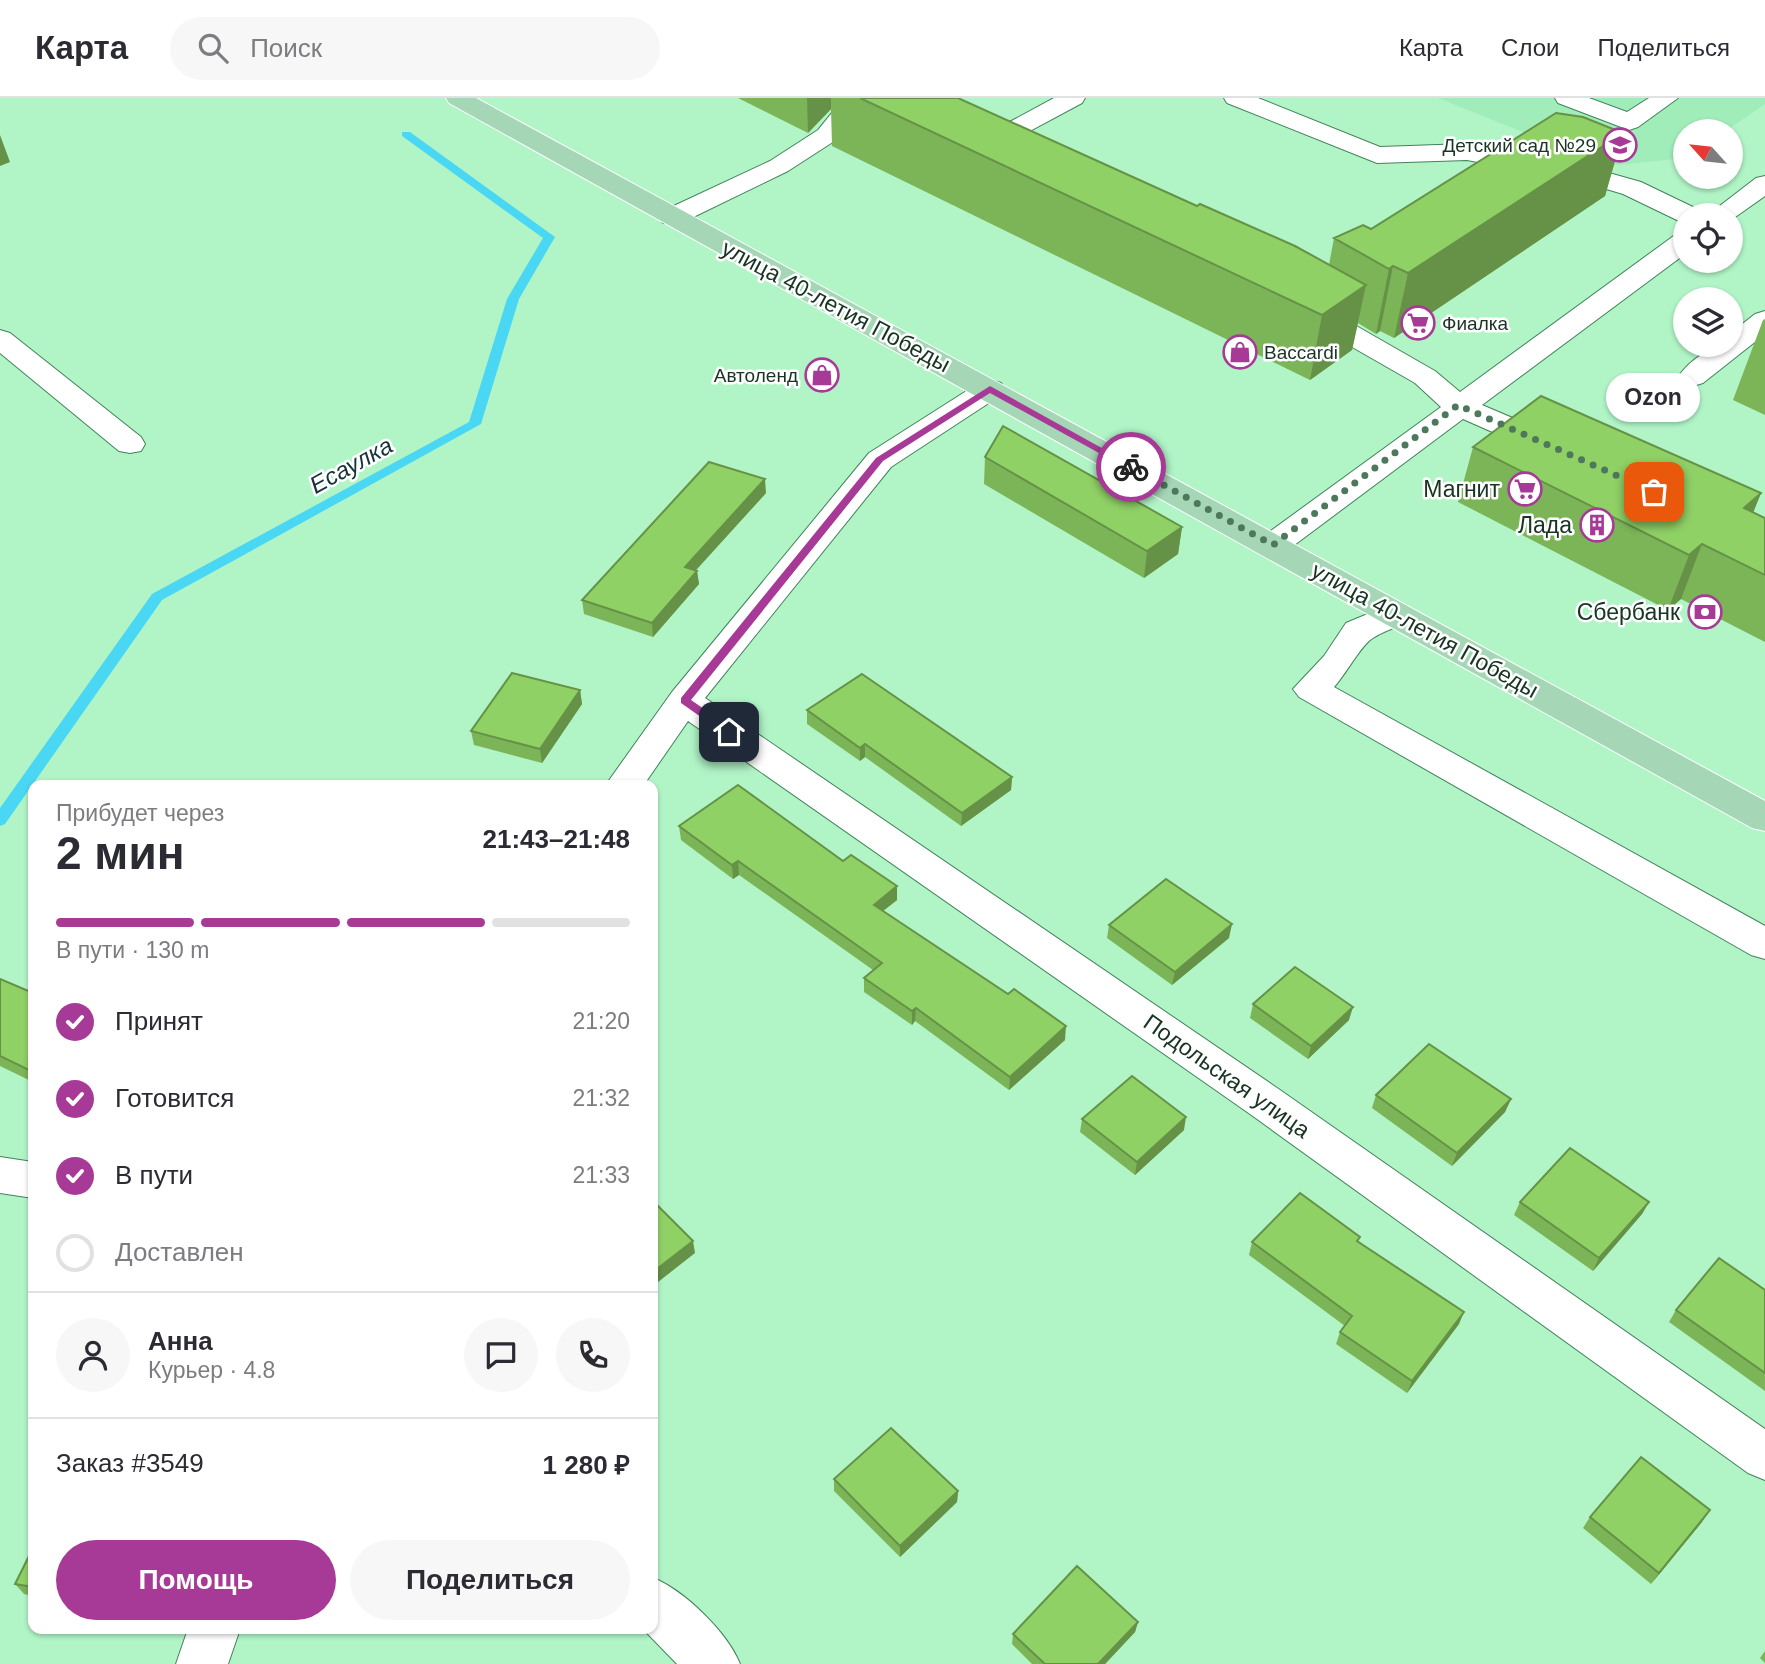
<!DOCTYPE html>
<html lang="ru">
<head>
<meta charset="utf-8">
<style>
  body { margin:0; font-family:Helvetica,sans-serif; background:#f7f7f7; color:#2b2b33; height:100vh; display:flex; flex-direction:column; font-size:26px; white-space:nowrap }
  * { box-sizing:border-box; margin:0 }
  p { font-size:23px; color:#7c7c81 }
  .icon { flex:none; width:38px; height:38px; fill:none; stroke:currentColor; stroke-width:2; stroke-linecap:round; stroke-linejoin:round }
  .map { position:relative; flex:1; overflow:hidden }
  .details { position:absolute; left:28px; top:682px; width:630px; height:854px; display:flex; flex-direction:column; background:#fff; border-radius:14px; box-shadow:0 2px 5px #0004 }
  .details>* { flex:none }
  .needle { width:46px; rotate:297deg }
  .fabs { position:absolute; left:1673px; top:21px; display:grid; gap:14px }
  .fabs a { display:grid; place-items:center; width:70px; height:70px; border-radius:50%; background:#fff; box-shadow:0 2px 5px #0004; font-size:35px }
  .pin { position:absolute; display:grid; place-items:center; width:60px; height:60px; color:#fff; margin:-30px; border-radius:14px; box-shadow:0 4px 10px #0006 }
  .courier { position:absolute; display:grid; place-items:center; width:70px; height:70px; margin:-35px; border:5px solid #a83a97; border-radius:50%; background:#fff; color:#222; box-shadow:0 2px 9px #0007 }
  .bubble { position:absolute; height:49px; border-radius:24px; background:#fff; box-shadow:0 2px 5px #0004; font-size:23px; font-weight:800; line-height:49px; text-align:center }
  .head em { font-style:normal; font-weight:800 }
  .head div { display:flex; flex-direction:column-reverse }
  .head { display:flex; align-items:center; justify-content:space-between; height:119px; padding:0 28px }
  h1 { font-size:46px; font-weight:800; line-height:52px }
  .bar { display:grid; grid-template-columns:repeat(4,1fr); gap:10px 7px; align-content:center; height:84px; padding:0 28px }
  .bar i { height:9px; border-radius:5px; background:#e1e1e2 }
  .bar .current { background:#a83a97 }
  .bar p { grid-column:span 4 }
  .line { display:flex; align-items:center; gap:18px; padding:0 28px; border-top:2px solid #e1e1e2 }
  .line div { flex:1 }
  .round { display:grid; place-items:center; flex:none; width:74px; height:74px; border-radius:37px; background:#f7f7f7 }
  ol { padding:0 28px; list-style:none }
  li { display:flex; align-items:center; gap:21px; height:77px }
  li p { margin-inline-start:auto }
  li .icon { padding:7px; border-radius:50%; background:#a83a97; color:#fff; stroke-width:4 }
  li:last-child { color:#7c7c81 }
  li i { width:38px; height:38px; border:4px solid #e1e1e2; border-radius:50% }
  .primary-button { display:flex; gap:14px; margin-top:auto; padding:14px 28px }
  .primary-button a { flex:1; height:80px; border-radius:42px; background:#a83a97; color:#fff; font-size:28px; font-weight:800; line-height:80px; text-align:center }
  .primary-button a+a { background:#f7f7f7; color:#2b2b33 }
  header { display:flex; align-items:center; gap:42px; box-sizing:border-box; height:98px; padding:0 35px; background:#fff; border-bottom:2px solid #e1e1e2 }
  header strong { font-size:33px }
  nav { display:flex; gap:38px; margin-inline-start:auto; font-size:24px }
  .search { width:490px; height:63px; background:#f7f7f7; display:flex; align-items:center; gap:18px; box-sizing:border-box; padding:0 24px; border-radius:38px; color:#7c7c81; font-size:26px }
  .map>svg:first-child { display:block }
  .built { fill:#a1edba }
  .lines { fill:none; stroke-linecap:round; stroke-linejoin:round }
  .stream { fill:#4ad7f4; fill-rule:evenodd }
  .minor-casing { stroke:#41825a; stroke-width:2 }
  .major-casing { stroke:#fff; stroke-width:2 }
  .minor { fill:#fff; fill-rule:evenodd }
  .major { fill:#a5d6b6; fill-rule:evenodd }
  .wall { fill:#7cb458 }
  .shaded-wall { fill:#659247 }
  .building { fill:#90d166; stroke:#659247; stroke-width:2 }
  .route { fill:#a83a97 }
  .done { stroke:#4e785c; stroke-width:7; stroke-dasharray:0 12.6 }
  .labels { text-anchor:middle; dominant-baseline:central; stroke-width:5; stroke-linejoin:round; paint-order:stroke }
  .far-poi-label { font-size:19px; fill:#183422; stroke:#fff; text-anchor:end }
  .street-label { font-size:23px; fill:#183422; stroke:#fff }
  .poi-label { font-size:23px; fill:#183422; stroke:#fff; text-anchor:end }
  .water-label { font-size:24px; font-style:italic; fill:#16333a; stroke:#fff }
</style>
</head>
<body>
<header>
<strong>Карта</strong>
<div class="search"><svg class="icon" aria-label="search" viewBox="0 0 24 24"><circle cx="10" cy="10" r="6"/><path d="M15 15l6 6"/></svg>Поиск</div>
<nav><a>Карта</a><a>Слои</a><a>Поделиться</a></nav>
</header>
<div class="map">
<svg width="1765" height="1566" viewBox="0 0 1765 1566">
  <rect width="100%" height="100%" fill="#b1f5c7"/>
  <!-- built -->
  <path class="built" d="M1438 0H1765V6L1726 33H1685V60L1607 68Z"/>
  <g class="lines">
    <!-- stream -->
    <path class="stream" d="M402 34H410L555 139 519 201 481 326 162 502 5 726 0 728V710L152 496 469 324 507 201 543 140 402 38Z"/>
    <defs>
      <path id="minor" d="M844 0H869L836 42 788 73 681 125H663L659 119 663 113 770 63 818 32Z
        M1054 0H1085L1082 5 985 57H967L963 52 967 47Z
        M1224 0H1258L1380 49 1467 46 1533 60 1537 65 1533 70 1524 73 1467 62 1377 65 1227 5Z
        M1555 0H1589L1627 14 1649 0H1678L1638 29 1629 32 1558 5Z
        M1559 61 1641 84 1697 111 1701 117H1685V124L1679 123 1623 96 1550 74 1546 69 1550 64Z
        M1765 78V98L1731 122V117H1708L1756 80Z
        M1685 135V156L1482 307 1562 341 1566 348 1562 355 1551 357 1540 355 1463 321 1285 454 1273 457 1261 454 1257 447 1261 440 1441 309 1415 285 1298 218 1294 212 1298 206 1308 203 1318 206 1435 273 1460 294 1675 137Z
        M1765 213V236L1703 285 1693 288 1683 285 1678 279C1690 262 1711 247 1731 247V235L1755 216Z
        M0 232 10 235 141 339 145 346 141 353 130 355 119 353 0 255Z
        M990 282 1001 285 1005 291 1001 297 891 369 705 600 1280 992 1765 1331V1382L1748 1375 1250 1016 688 623 643 688H605L672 594 869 355 979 285Z
        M1394 505 1406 508 1411 516C1402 530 1386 531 1373 540 1361 547 1346 576 1334 589L1765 828V861L1751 857 1299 599 1293 591 1324 558 1346 525Z
        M0 1059 33 1064V1100L0 1095Z
        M653 1480C684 1492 728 1535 740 1566H677L643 1531H653Z
        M188 1531H240L228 1566H176Z"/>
      <path id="major" d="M446 0H476L1765 703V733L1752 730 449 5Z"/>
    </defs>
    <!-- minor casing -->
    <use href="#minor" class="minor-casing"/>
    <!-- major casing -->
    <use href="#major" class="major-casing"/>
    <!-- minor -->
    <use href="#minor" class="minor"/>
    <!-- major -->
    <use href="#major" class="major"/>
  </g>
  <!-- wall -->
  <path class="wall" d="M738 0H958L1197 108 1329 167 1334 140 1371 131 1623 35 1605 98 1394 240 1380 233 1376 236 1358 225 1352 252 1310 282 832 48 831 11 808 35Z
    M1765 221V317L1733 302 1763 222Z
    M1473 349 1761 395 1753 415 1765 420V544L1681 501 1668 512 1458 404Z
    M985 359 1182 429 1178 456 1144 480 984 386Z
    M766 395 696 472 697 473 699 486 653 539 584 516 582 502Z
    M580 592 582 606 542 665 474 647 471 633Z
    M807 612 1012 679 1011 692 961 728 865 659 860 663 807 626Z
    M679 728 897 802 883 813 1065 942 1009 992 915 923 912 927 864 894V880L873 872 739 777 733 781 681 742Z
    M1109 827 1229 840 1172 887 1107 840Z
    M0 881 33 895V984L0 968Z
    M1253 906 1349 922 1308 961 1250 920Z
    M1376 997 1511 1001 1505 1014 1452 1068 1372 1010Z
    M1082 1021 1184 1032 1135 1077 1080 1034Z
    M1520 1104H1649L1642 1116 1593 1173 1514 1117Z
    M1360 1139 1358 1144 1459 1226 1407 1295 1336 1246 1340 1234 1345 1228 1249 1157 1252 1144Z
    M1765 1192V1293L1669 1224 1676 1212Z
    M834 1381 958 1393 957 1404 900 1459 834 1393Z
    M1590 1419 1702 1424 1651 1486 1583 1430Z
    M33 1450V1498L24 1496 15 1486Z
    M1138 1524 1135 1534 1105 1566H1032L1012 1546 1013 1536Z
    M1765 1553V1565L1760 1560Z"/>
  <!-- shaded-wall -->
  <path class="shaded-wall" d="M807 0H831V11L808 35Z
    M1623 35 1605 98 1394 240 1408 175Z
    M0 37 10 64 0 68Z
    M1393 168 1380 233 1376 236 1389 171Z
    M1366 187 1352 252 1310 282 1322 217Z
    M765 381 766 395 687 482 685 469Z
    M1761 395 1739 449 1744 410Z
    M1182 429 1178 456 1144 480 1147 453Z
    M1702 446 1681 501 1668 512 1689 457Z
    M697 473 699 486 653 539 652 525Z
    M580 592 582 606 542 665 540 651Z
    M865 646V659L860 663V650Z
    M1012 679 1011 692 961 728 962 715Z
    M738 763 739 777 733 781 732 767Z
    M897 788V802L874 820V807Z
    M1232 826 1229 840 1172 887 1175 874Z
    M1353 909 1349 922 1308 961 1311 948Z
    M916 910 915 923 912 927V913Z
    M1066 928 1065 942 1009 992 1010 979Z
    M1511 1001 1505 1014 1452 1068 1457 1055Z
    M1186 1019 1184 1032 1135 1077 1137 1064Z
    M1649 1104 1642 1116 1593 1173 1599 1160Z
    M693 1143 695 1155 653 1188V1174Z
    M1464 1214 1459 1226 1407 1295 1412 1283Z
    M958 1393 957 1404 900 1459V1448Z
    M1710 1412 1702 1424 1651 1486 1659 1475Z
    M1138 1524 1135 1534 1105 1566H1098Z"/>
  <!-- building -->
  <path class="building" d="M860 0H958L1197 108 1200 106 1295 148 1366 187 1322 217Z
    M1556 15 1583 19 1623 35 1408 175 1393 168 1389 171 1334 140 1363 127 1371 131Z
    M1541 298 1761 395 1744 410 1765 420V477L1702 446 1689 457 1473 349Z
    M1003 328 1182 429 1147 453 985 359Z
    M709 364 765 381 685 469 697 473 652 525 582 502Z
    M512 575 580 592 540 651 471 633Z
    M862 576 1012 679 962 715 865 646 860 650 807 612Z
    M738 687 843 763 851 757 897 788 874 807 1008 896 1014 891 1066 928 1010 979 916 910 912 913 864 880 882 865 738 763 732 767 679 728Z
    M1166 781 1232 826 1175 874 1109 827Z
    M1295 869 1353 909 1311 948 1253 906Z
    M0 881 33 895V974L0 958Z
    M1429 946 1511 1001 1457 1055 1376 997Z
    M1132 978 1186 1019 1137 1064 1082 1021Z
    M1570 1050 1649 1104 1599 1160 1520 1104Z
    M1300 1095 1360 1139 1357 1143 1464 1214 1412 1283 1340 1234 1352 1218 1252 1144Z
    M653 1103 693 1143 653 1174Z
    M1719 1160 1765 1192V1275L1676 1212Z
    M891 1330 958 1393 900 1448 834 1381Z
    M1641 1359 1710 1412 1659 1475 1590 1419Z
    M33 1450V1489L15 1486Z
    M1077 1468 1138 1524 1098 1566H1045L1013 1536Z"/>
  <!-- route -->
  <path class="route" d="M990 288 1136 369 1128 371 990 295 883 363 691 602 733 631V636H725L681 605V600L876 360Z"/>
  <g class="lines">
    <!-- done -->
    <path class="done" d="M1131 369 1273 447 1458 307 1654 394"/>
  </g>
  <!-- icons -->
  <defs>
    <symbol id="school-ring" viewBox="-11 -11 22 22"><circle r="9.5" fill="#fff" stroke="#a83a97" stroke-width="1.5"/><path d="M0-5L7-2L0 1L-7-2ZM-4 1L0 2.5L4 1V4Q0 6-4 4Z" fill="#a83a97"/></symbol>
    <symbol id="supermarket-ring" viewBox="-11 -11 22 22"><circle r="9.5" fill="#fff" stroke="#a83a97" stroke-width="1.5"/><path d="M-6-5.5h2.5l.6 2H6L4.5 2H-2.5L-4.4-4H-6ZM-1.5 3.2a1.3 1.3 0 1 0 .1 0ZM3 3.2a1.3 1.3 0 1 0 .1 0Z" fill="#a83a97"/></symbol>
    <symbol id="shop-ring" viewBox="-11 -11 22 22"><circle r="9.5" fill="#fff" stroke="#a83a97" stroke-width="1.5"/><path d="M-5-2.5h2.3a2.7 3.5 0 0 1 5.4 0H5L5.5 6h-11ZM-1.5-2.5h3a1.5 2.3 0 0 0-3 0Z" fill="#a83a97"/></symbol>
    <symbol id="building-ring" viewBox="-11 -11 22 22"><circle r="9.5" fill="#fff" stroke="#a83a97" stroke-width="1.5"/><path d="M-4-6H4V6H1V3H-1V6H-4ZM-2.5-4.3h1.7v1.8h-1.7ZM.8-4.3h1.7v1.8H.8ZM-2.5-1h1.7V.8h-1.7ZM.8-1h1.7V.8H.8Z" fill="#a83a97"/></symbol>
    <symbol id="bank-ring" viewBox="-11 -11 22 22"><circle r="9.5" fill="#fff" stroke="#a83a97" stroke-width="1.5"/><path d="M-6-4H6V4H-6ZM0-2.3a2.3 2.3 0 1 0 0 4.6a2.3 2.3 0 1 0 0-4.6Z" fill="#a83a97"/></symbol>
  </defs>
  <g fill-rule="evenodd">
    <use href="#school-ring" x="1601" y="28" width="38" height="38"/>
    <use href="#supermarket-ring" x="1399" y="206" width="38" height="38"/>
    <use href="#shop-ring" x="1221" y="235" width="38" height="38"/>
    <use href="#shop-ring" x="803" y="258" width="38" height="38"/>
    <use href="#supermarket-ring" x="1506" y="372" width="38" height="38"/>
    <use href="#building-ring" x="1578" y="408" width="38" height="38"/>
    <use href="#bank-ring" x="1686" y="495" width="38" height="38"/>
  </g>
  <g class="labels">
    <!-- far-poi labels -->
    <g class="far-poi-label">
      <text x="1596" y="47">Детский сад №29</text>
      <text x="1442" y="225" text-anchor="start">Фиалка</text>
      <text x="1264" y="254" text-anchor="start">Baccardi</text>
      <text x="798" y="277">Автоленд</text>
    </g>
    <!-- street labels -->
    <g class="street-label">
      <text transform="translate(836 208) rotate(28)">улица 40-летия Победы</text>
      <text transform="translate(1425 532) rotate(29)">улица 40-летия Победы</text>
      <text transform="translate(1227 978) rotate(35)">Подольская улица</text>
    </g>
    <!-- poi labels -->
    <g class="poi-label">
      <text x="1500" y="391">Магнит</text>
      <text x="1572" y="427">Лада</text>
      <text x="1680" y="514">Сбербанк</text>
    </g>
    <!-- water labels -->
    <g class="water-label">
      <text transform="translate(351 367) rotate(-29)">Есаулка</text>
    </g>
  </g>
</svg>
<div class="fabs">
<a><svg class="needle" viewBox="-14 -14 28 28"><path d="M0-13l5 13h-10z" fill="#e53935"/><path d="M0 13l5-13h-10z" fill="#7c7c81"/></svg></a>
<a><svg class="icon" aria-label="locate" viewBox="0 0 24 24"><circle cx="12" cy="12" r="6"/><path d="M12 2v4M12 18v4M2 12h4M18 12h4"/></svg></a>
<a><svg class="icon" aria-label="layers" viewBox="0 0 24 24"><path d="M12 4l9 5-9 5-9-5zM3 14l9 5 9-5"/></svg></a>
</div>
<div class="pin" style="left:1654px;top:394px;background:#ea580c"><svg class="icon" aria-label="bag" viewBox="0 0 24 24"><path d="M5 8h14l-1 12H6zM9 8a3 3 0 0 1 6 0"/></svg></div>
<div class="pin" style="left:729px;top:634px;background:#1f2937"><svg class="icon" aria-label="home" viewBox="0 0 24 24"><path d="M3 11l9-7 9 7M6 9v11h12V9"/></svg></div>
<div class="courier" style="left:1131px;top:369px"><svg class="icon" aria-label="bike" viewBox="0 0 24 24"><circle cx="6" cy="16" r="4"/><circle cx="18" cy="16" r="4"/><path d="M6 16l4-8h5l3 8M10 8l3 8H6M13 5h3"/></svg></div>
<div class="bubble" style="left:1606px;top:275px;width:94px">Ozon</div>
<section class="details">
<div class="head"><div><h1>2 мин</h1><p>Прибудет через</p></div><em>21:43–21:48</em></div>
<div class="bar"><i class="current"></i><i class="current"></i><i class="current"></i><i></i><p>В пути · 130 m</p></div>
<ol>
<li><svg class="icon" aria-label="check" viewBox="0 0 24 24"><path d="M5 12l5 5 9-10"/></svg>Принят<p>21:20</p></li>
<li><svg class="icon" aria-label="check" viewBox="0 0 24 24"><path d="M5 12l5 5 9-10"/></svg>Готовится<p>21:32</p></li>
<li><svg class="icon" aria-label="check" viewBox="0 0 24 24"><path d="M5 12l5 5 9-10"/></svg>В пути<p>21:33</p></li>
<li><i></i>Доставлен</li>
</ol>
<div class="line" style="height:126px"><a class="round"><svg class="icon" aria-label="person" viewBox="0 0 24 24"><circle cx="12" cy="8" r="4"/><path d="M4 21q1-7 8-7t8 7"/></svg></a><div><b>Анна</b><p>Курьер · 4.8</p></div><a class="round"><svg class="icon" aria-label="chat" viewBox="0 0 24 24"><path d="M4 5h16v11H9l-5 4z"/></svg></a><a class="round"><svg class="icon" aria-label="phone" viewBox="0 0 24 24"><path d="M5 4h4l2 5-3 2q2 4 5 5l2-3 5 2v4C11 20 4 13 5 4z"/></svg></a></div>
<div class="line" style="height:91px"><div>Заказ #3549</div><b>1 280 ₽</b></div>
<div class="primary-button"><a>Помощь</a><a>Поделиться</a></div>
</section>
</div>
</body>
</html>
